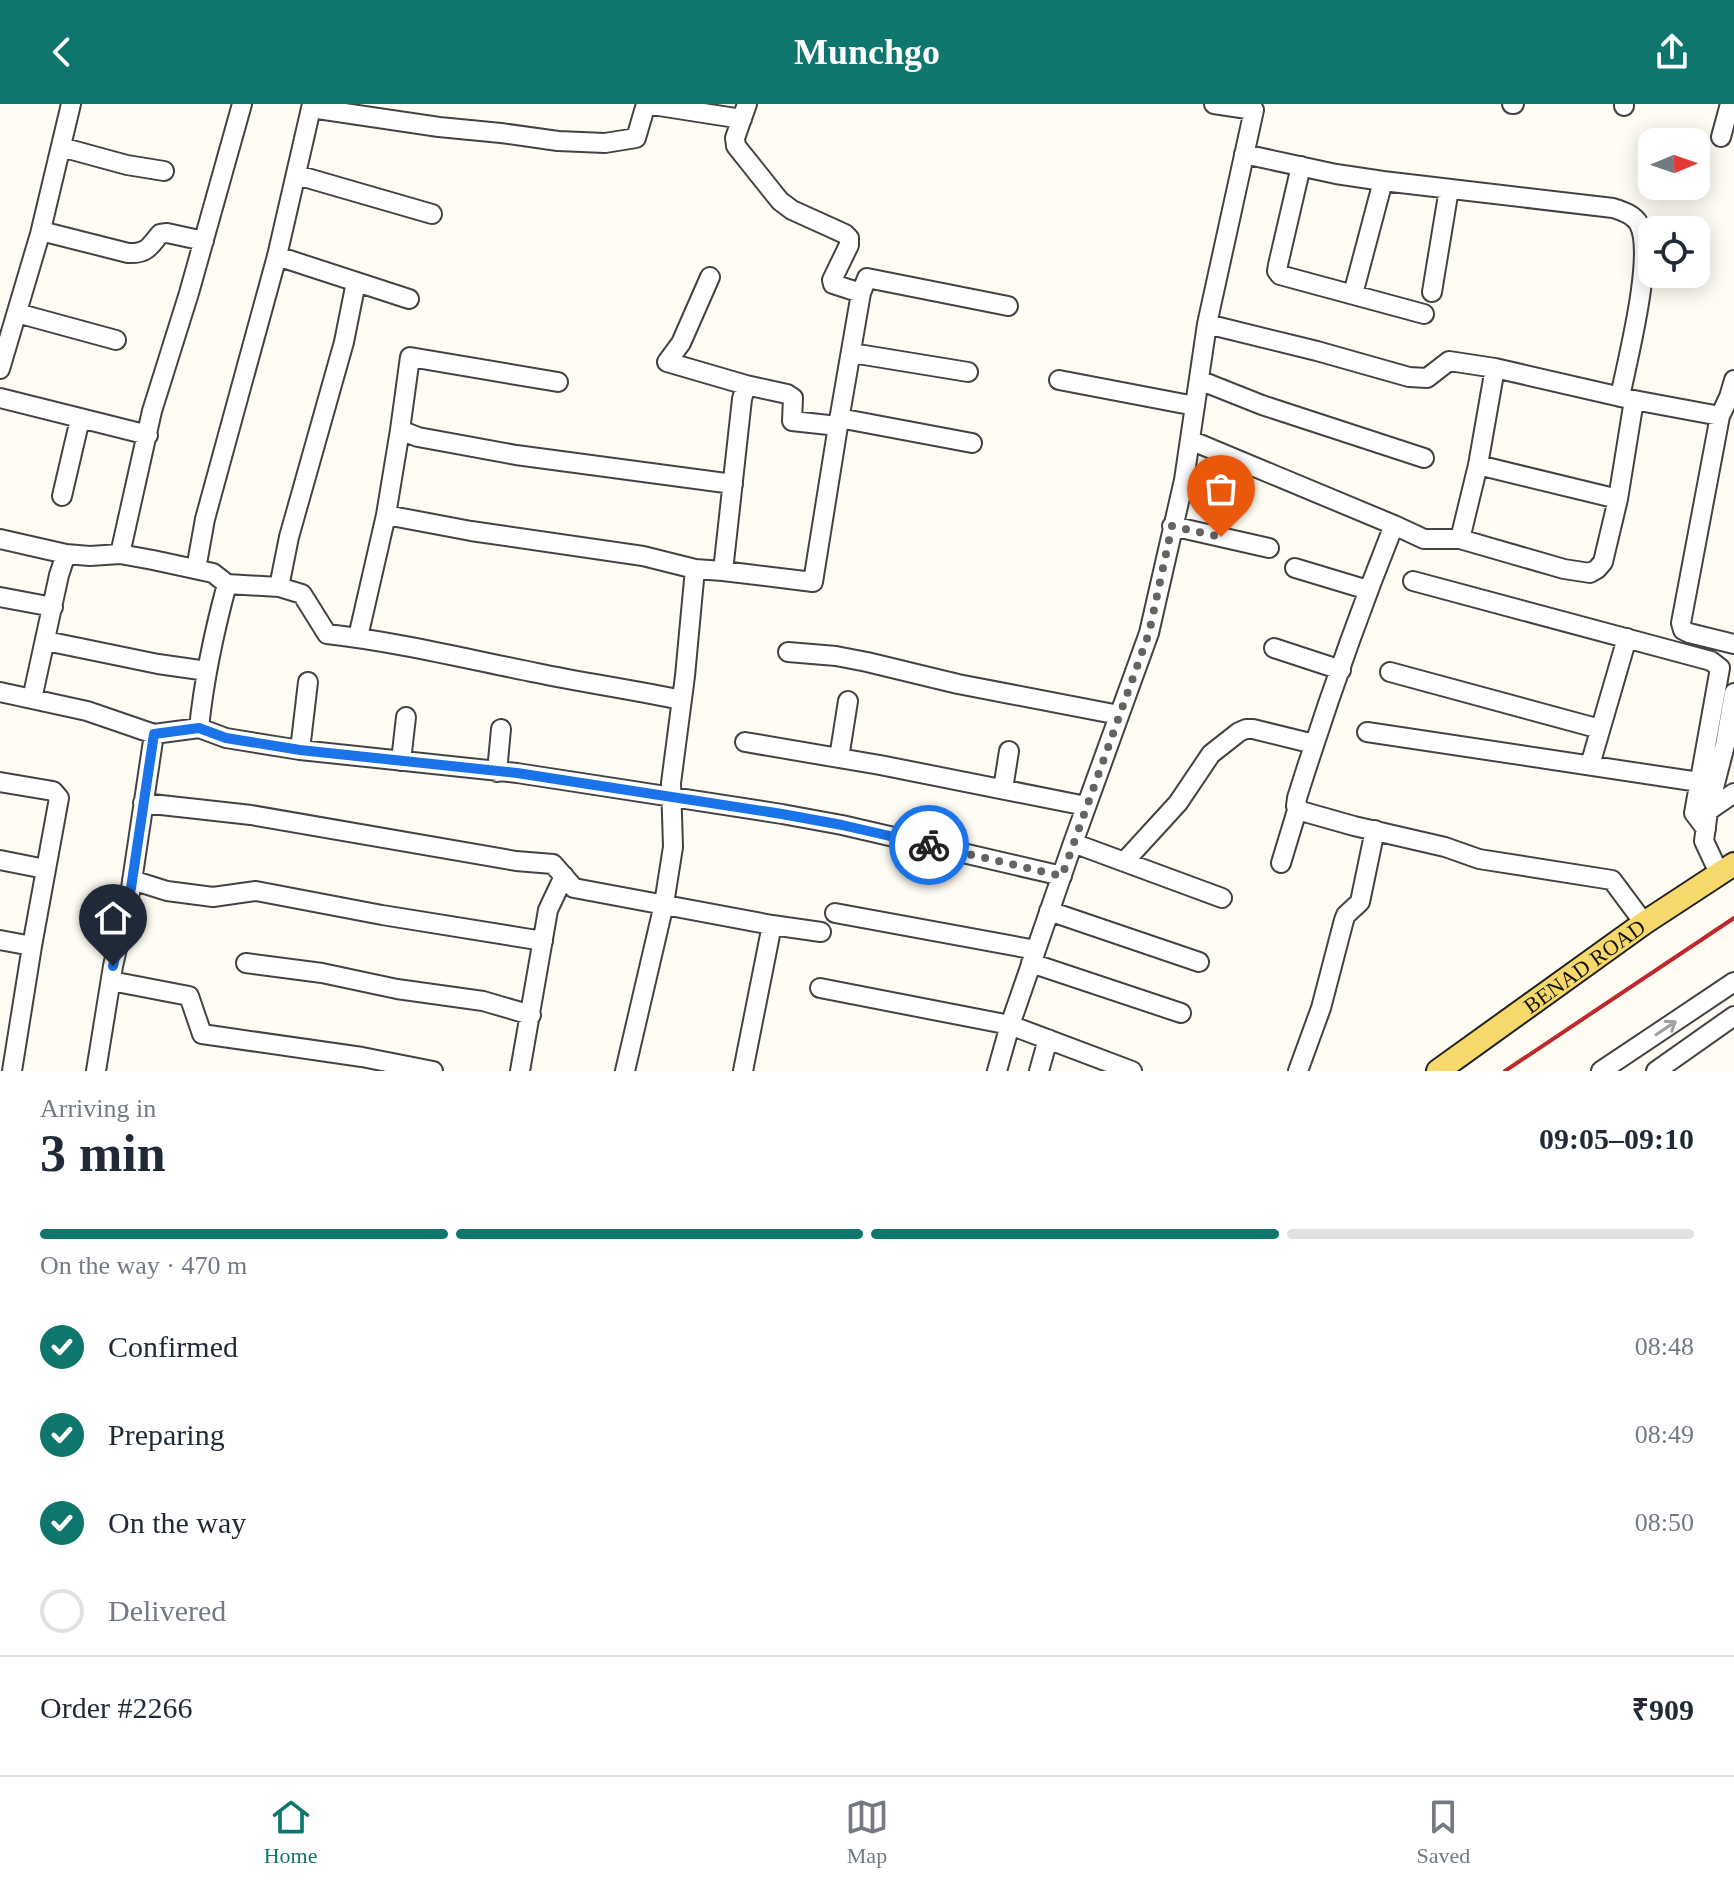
<!DOCTYPE html>
<html lang="en">
<head>
<meta charset="utf-8">
<style>
  body { margin:0; font-family:"Times New Roman",serif; background:#f2f2f3; color:#1f2937; height:100vh; display:flex; flex-direction:column; font-size:30px; white-space:nowrap }
  * { box-sizing:border-box; margin:0 }
  p { font-size:26px; color:#747a83 }
  .icon { flex:none; width:44px; height:44px; fill:none; stroke:currentColor; stroke-width:2; stroke-linecap:round; stroke-linejoin:round }
  .map { position:relative; height:967px; overflow:hidden }
  .drawer { display:flex; flex-direction:column; background:#fff; flex:1 }
  .drawer>* { flex:none }
  .needle { width:52px; rotate:88deg }
  .controls { position:absolute; left:1638px; top:24px; display:grid; gap:16px }
  .controls a { display:grid; place-items:center; width:72px; height:72px; border-radius:16px; background:#fff; box-shadow:0 4px 20px #0003; font-size:40px }
  .pin { position:absolute; display:grid; place-items:center; width:68px; height:68px; color:#fff; margin:-82px -34px; border-radius:50% 50% 50% 0; rotate:-45deg; box-shadow:0 0 8px #0007 }
  .pin .icon { rotate:45deg }
  .courier { position:absolute; display:grid; place-items:center; width:80px; height:80px; margin:-40px; border:6px solid #1a73e8; border-radius:50%; background:#fff; color:#222; box-shadow:0 2px 10px #0007 }
  .head em { font-style:normal; font-weight:700 }
  .head div { display:flex; flex-direction:column-reverse }
  .head { display:flex; align-items:center; justify-content:space-between; height:136px; padding:0 40px }
  h1 { font-size:52px; font-weight:700; line-height:60px }
  .bar { display:grid; grid-template-columns:repeat(4,1fr); gap:12px 8px; align-content:center; height:96px; padding:0 40px }
  .bar i { height:10px; border-radius:6px; background:#e0e1e3 }
  .bar .active { background:#0f766e }
  .bar p { grid-column:span 4 }
  .line { display:flex; align-items:center; gap:20px; padding:0 40px; border-top:2px solid #e0e1e3 }
  .line div { flex:1 }
  ol { padding:0 40px; list-style:none }
  li { display:flex; align-items:center; gap:24px; height:88px }
  li p { margin-inline-start:auto }
  li .icon { padding:8px; border-radius:50%; background:#0f766e; color:#fff; stroke-width:4 }
  li:last-child { color:#747a83 }
  li i { width:44px; height:44px; border:4px solid #e0e1e3; border-radius:50% }
  header { display:flex; justify-content:space-between; align-items:center; height:104px; padding:0 40px; background:#0f766e; color:#fff; font-size:36px; font-weight:700 }
  .tabs { display:flex; justify-content:space-around; align-items:center; height:112px; border-top:2px solid #e0e1e3; background:#fff; font-size:22px; color:#747a83 }
  .tabs a { display:grid; justify-items:center; gap:4px }
  .tabs .active { color:#0f766e }
  .map>svg:first-child { display:block }
  .lines { fill:none; stroke-linecap:round; stroke-linejoin:round }
  .minor-casing { stroke:#434343; stroke-width:22 }
  .major-casing { stroke:#212121; stroke-width:26 }
  .minor { stroke:#fff; stroke-width:18 }
  .major { stroke:#f7d96b; stroke-width:22 }
  .rail { stroke:#c0282a; stroke-width:4 }
  .oneway { stroke:#9f9f9f }
  .done { stroke:#64635f; stroke-width:8; stroke-dasharray:0 14.4 }
  .route { stroke:#1a73e8; stroke-width:10 }
  .labels { text-anchor:middle; dominant-baseline:central; stroke-width:8; stroke-linejoin:round; paint-order:stroke }
  .street-label { font-size:22px; fill:#101010; stroke:#fff }
</style>
</head>
<body>
<header><svg class="icon" aria-label="back" viewBox="0 0 24 24"><path d="M15 5l-7 7 7 7"/></svg>Munchgo<svg class="icon" aria-label="share" viewBox="0 0 24 24"><path d="M12 15V3M7 8l5-5 5 5M5 13v7h14v-7"/></svg></header>
<div class="map">
<svg width="1734" height="967" viewBox="0 0 1734 967">
  <rect width="100%" height="100%" fill="#fffdf3"/>
  <g class="lines">
    <defs>
      <path id="minor" d="M646 0 742 15
        M1512 0H1514
        M1624 0V2
        M311 4 439 23 501 29 558 37 605 39 636 34 646 0
        M1721 33 1730 0
        M61 43 127 61 164 67
        M1244 50 1336 70 1383 77 1613 104C1623 107 1634 111 1639 120 1655 151 1627 257 1620 293
        M1301 62 1278 161 1277 167 1280 171 1424 210
        M297 71 432 110
        M41 127 128 149C147 150 149 143 160 130L167 129 204 137
        M277 152 409 195
        M710 173 681 239 667 258 746 281
        M356 178 344 238 289 433 279 483 302 490 327 530C398 538 467 555 537 569 585 579 634 586 681 596
        M1432 188 1449 85
        M861 189 867 174 1008 202
        M1353 190 1383 77
        M17 209 116 236
        M1207 220 1317 247 1409 273 1427 274 1449 257 1495 264 1478 361 1460 435H1424L1394 421
        M852 249 968 268
        M0 265 40 130 71 0
        M1059 276 1195 302
        M1199 276 1262 301 1424 354
        M558 278 410 253 400 326 418 333 516 351 733 380
        M0 294 148 331
        M1634 296 1720 312 1681 519 1683 526 1689 529 1734 540
        M1720 312 1729 293 1734 276
        M839 314 972 339
        M400 326 386 411 471 427 643 452 695 465
        M1190 336 1394 421C1358 511 1326 602 1297 694L1296 702 1301 707 1354 722 1445 743 1479 755 1612 776 1644 819
        M1478 361 1618 395
        M62 392 80 315
        M1172 422 1269 444
        M0 435 66 450 90 452 120 450 153 456 213 469 227 480
        M1460 435 1564 465 1590 469 1597 465 1603 458 1618 395 1634 296 1495 264
        M120 450 152 307 189 189 242 0
        M1295 464 1368 486
        M196 465 205 415 277 152 312 0
        M723 467 813 478 838 322
        M1413 477 1711 557 1720 564 1694 709 1706 725
        M0 493 53 503
        M358 533 386 411
        M46 537 158 560 207 567
        M1274 544 1341 566
        M788 548 836 552 867 558 958 580 1119 611
        M1390 568 1600 625
        M0 588 87 607 154 630
        M32 595 59 471 66 450
        M199 624 226 634 300 646 517 669 782 710 842 721 1062 772
        M1367 628 1699 678
        M745 638 880 661 1086 702
        M300 646 308 578
        M839 654 848 597
        M401 657 406 613
        M1590 661 1627 534
        M497 668 501 625
        M0 678 53 687 59 694 32 842 12 967
        M1003 685 1009 647
        M143 699 251 711 516 757 553 760 574 784 772 821 743 967
        M1708 707 1734 689
        M1073 739 1222 794
        M0 756 45 765
        M1124 758 1178 699 1211 650 1239 628 1246 625H1253L1314 640
        M1281 759 1298 703
        M1719 769 1704 737 1708 707 1725 641 1734 589
        M132 776 167 787 213 793 256 787 382 811 543 837
        M1049 807 1199 858
        M835 809 1036 846
        M772 821 821 828
        M0 836 32 842
        M246 859 322 869 397 885 483 897 531 911
        M1031 859 1181 909
        M111 877 189 892 202 930 362 953 433 967
        M820 884 1010 921 1132 967
        M96 967 113 862 131 784 154 630 199 624C204 575 214 528 227 480L279 483
        M520 967 548 806 564 772
        M625 967 664 800 673 743 671 679 685 572 695 465 723 467 742 295 746 281 787 290 793 294 792 317 838 322 861 189 833 180 832 176 849 141V134L845 130 792 106 780 97 736 42 735 34 747 0
        M997 967 1010 921 1073 739 1149 529 1184 376 1207 220 1254 6 1214 0
        M1039 967 1048 935
        M1298 967 1321 904 1344 816 1346 811 1360 798 1375 726
        M1601 967 1734 878
        M1656 967 1734 912"/>
      <g id="major">
        <path id="s1" d="M1438 967 1644 819 1734 760"/>
      </g>
    </defs>
    <!-- minor casing -->
    <use href="#minor" class="minor-casing"/>
    <!-- major casing -->
    <use href="#major" class="major-casing"/>
    <!-- minor -->
    <use href="#minor" class="minor"/>
    <!-- major -->
    <use href="#major" class="major"/>
    <!-- rail -->
    <path class="rail" d="M1505 967 1734 814"/>
  </g>
  <!-- one-way arrows -->
  <defs><path id="oneway-shaft" d="M-6 0H5M1.5-3L5.5 0L1.5 3" fill="none" stroke-width="1.6" stroke-linecap="round" stroke-linejoin="round" transform="scale(2)"/></defs>
  <use class="oneway" href="#oneway-shaft" transform="translate(1666 924) rotate(-34)"/>
  <g class="lines">
    <!-- done -->
    <path class="done" d="M929 741 1062 772 1149 529 1172 422 1221 433"/>
    <!-- route -->
    <path class="route" d="M113 862 131 784 154 630 199 624 226 634 300 646 517 669 782 710 842 721 929 741"/>
  </g>
  <g class="labels">
    <!-- street labels -->
    <g class="street-label">
      <text stroke="none"><textPath href="#s1" startOffset="180">BENAD ROAD</textPath></text>
    </g>
  </g>
</svg>
<div class="controls">
<a><svg class="needle" viewBox="-14 -14 28 28"><path d="M0-13l5 13h-10z" fill="#e53935"/><path d="M0 13l5-13h-10z" fill="#747a83"/></svg></a>
<a><svg class="icon" aria-label="locate" viewBox="0 0 24 24"><circle cx="12" cy="12" r="6"/><path d="M12 2v4M12 18v4M2 12h4M18 12h4"/></svg></a>
</div>
<div class="pin" style="left:1221px;top:433px;background:#ea580c"><svg class="icon" aria-label="bag" viewBox="0 0 24 24"><path d="M5 8h14l-1 12H6zM9 8a3 3 0 0 1 6 0"/></svg></div>
<div class="pin" style="left:113px;top:862px;background:#1f2937"><svg class="icon" aria-label="home" viewBox="0 0 24 24"><path d="M3 11l9-7 9 7M6 9v11h12V9"/></svg></div>
<div class="courier" style="left:929px;top:741px"><svg class="icon" aria-label="bike" viewBox="0 0 24 24"><circle cx="6" cy="16" r="4"/><circle cx="18" cy="16" r="4"/><path d="M6 16l4-8h5l3 8M10 8l3 8H6M13 5h3"/></svg></div>
</div>
<section class="drawer">
<div class="head"><div><h1>3 min</h1><p>Arriving in</p></div><em>09:05–09:10</em></div>
<div class="bar"><i class="active"></i><i class="active"></i><i class="active"></i><i></i><p>On the way · 470 m</p></div>
<ol>
<li><svg class="icon" aria-label="check" viewBox="0 0 24 24"><path d="M5 12l5 5 9-10"/></svg>Confirmed<p>08:48</p></li>
<li><svg class="icon" aria-label="check" viewBox="0 0 24 24"><path d="M5 12l5 5 9-10"/></svg>Preparing<p>08:49</p></li>
<li><svg class="icon" aria-label="check" viewBox="0 0 24 24"><path d="M5 12l5 5 9-10"/></svg>On the way<p>08:50</p></li>
<li><i></i>Delivered</li>
</ol>
<div class="line" style="height:104px"><div>Order #2266</div><b>₹909</b></div>
</section>
<nav class="tabs">
<a class="active"><svg class="icon" aria-label="home" viewBox="0 0 24 24"><path d="M3 11l9-7 9 7M6 9v11h12V9"/></svg>Home</a>
<a><svg class="icon" aria-label="map" viewBox="0 0 24 24"><path d="M3 6l6-2 6 2 6-2v14l-6 2-6-2-6 2zM9 4v14M15 6v14"/></svg>Map</a>
<a><svg class="icon" aria-label="saved" viewBox="0 0 24 24"><path d="M7 4h10v16l-5-4-5 4z"/></svg>Saved</a>
</nav>
</body>
</html>
